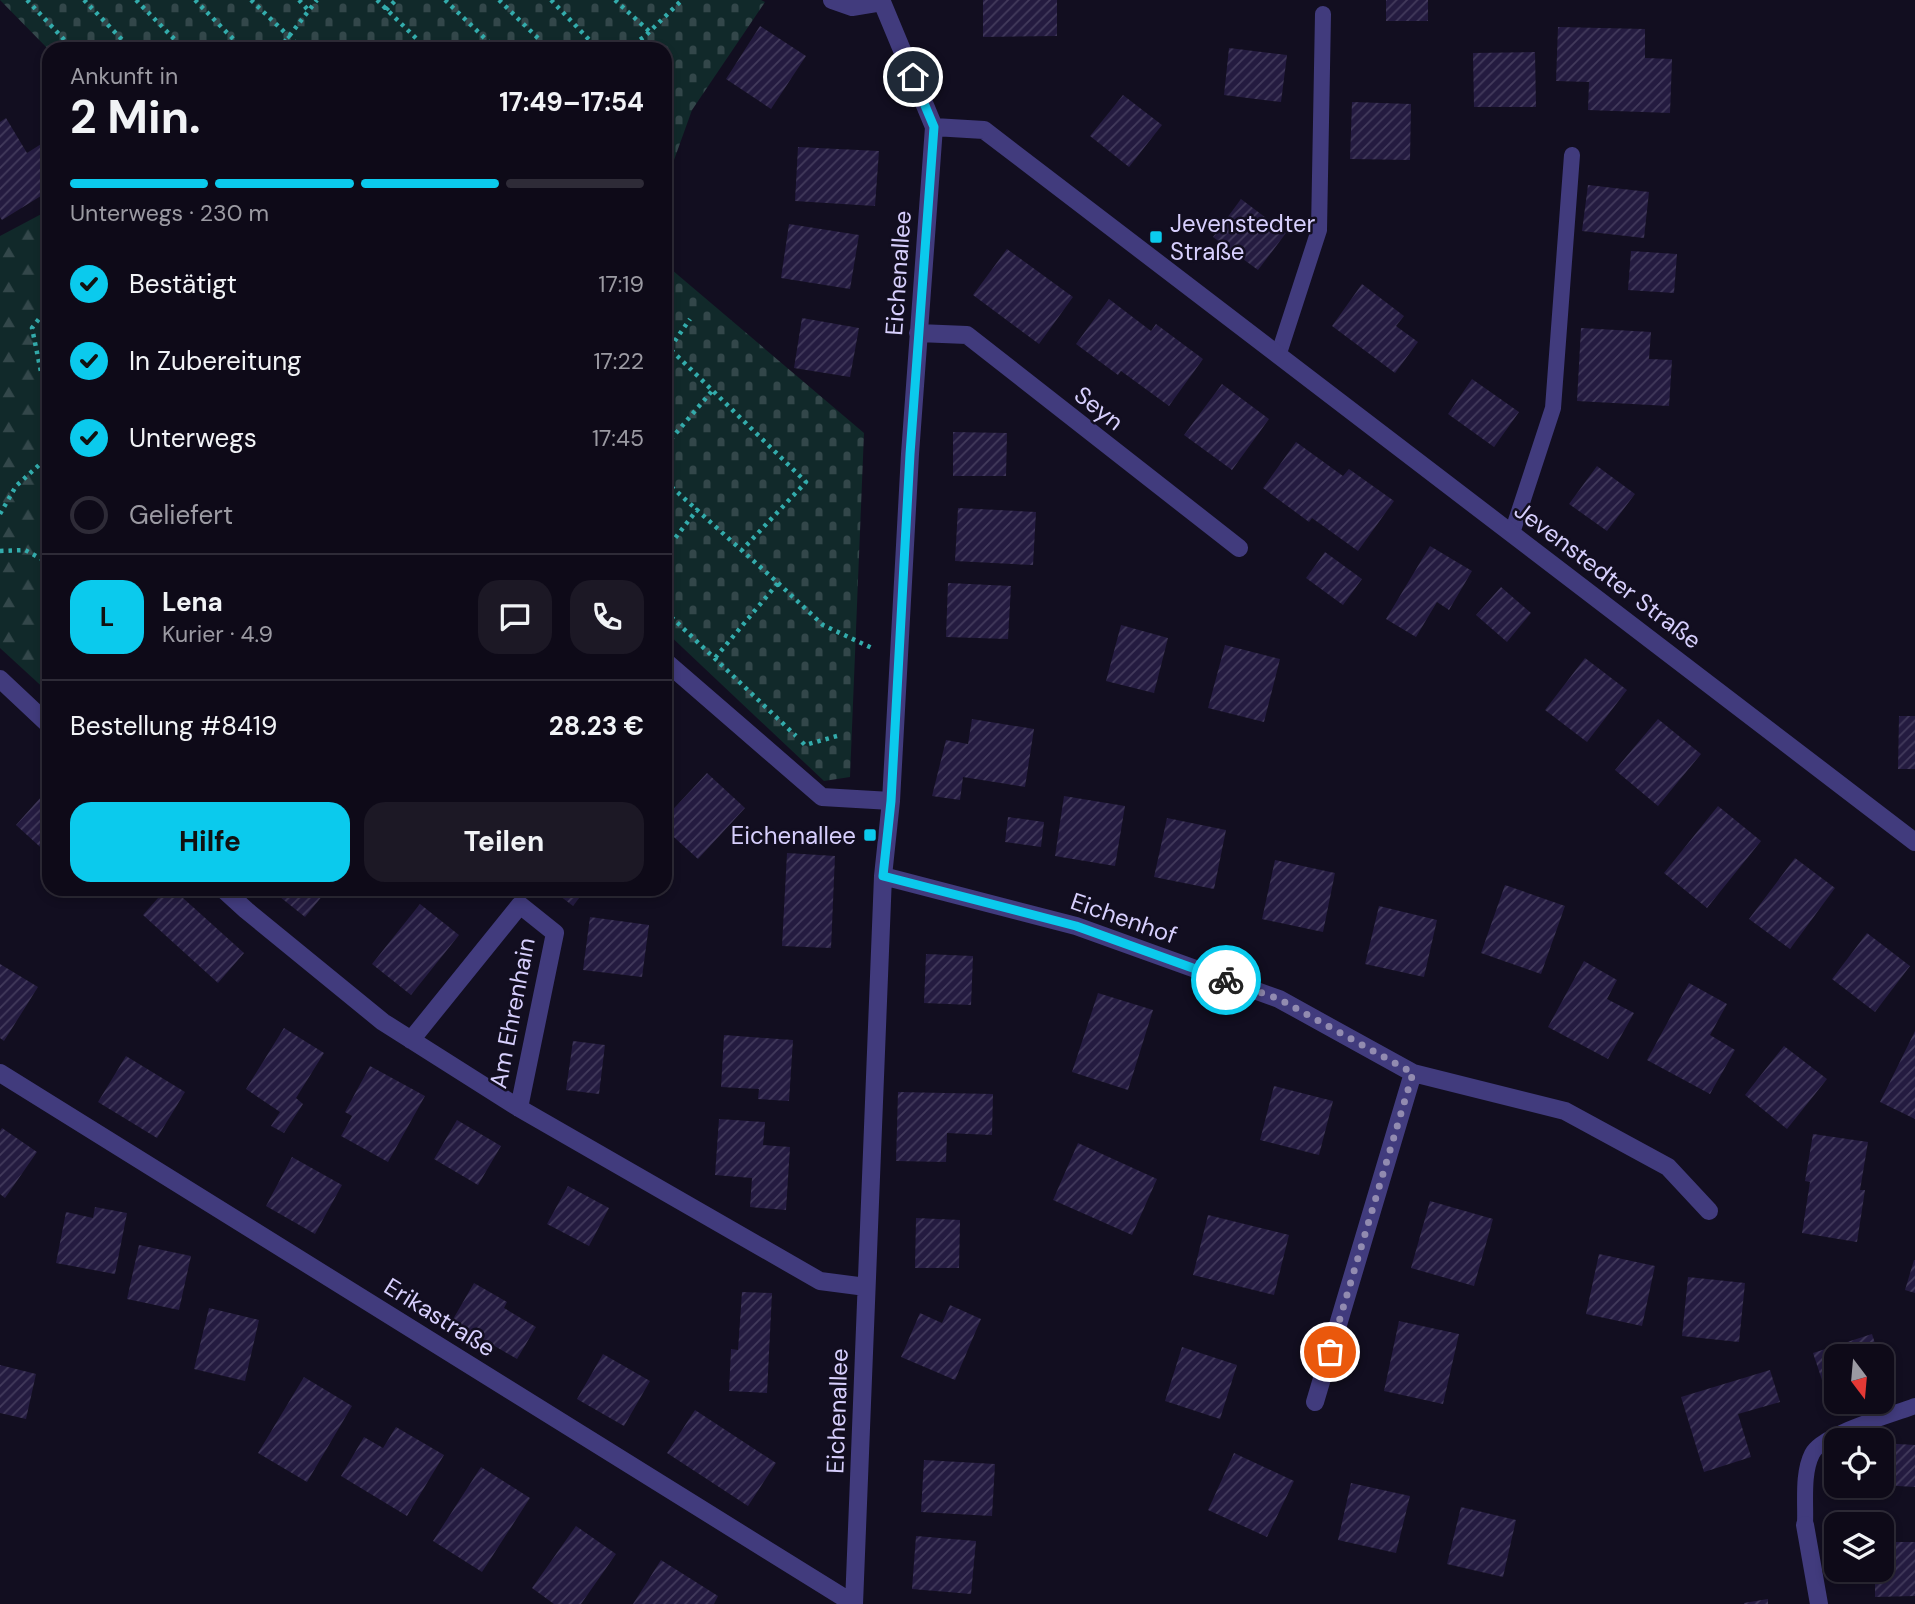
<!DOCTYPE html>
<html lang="de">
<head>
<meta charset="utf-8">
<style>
  body { margin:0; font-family:"DM Sans",sans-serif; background:#1c1825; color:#f1f3f6; height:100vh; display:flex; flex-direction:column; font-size:26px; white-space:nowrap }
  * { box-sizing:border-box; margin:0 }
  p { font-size:23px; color:#9b9aa2 }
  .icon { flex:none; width:38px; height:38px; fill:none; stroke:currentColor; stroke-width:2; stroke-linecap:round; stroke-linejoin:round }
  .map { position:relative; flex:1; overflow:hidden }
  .side { position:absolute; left:42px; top:42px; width:630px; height:854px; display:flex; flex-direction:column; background:#0e0a18; border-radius:21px; box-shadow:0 4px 10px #0003,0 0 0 2px #2e2b37 }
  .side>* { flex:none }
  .needle { width:46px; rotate:164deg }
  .buttons { position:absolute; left:1824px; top:1344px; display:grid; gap:14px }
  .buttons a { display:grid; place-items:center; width:70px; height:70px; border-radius:14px; background:#0e0a18; box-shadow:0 4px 10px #0003,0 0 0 2px #2e2b37; font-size:35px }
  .pin { position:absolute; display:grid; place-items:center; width:60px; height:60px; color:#fff; margin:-30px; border:4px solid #fff; border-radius:50%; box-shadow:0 2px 7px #0007 }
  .courier { position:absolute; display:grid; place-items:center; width:70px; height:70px; margin:-35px; border:5px solid #0bcaed; border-radius:50%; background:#fff; color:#222; box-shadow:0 2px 9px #0007 }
  .headline em { font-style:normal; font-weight:700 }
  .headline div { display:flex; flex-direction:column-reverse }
  .headline { display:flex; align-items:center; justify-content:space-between; height:119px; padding:0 28px }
  h1 { font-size:46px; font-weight:700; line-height:52px }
  .bar { display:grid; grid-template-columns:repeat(4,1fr); gap:10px 7px; align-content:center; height:84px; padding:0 28px }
  .bar i { height:9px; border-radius:5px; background:#2e2b37 }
  .bar .current { background:#0bcaed }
  .bar p { grid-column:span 4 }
  .line { display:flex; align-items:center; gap:18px; padding:0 28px; border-top:2px solid #2e2b37 }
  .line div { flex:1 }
  .round { display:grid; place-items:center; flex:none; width:74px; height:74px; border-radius:21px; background:#1c1825 }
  ol { padding:0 28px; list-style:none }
  li { display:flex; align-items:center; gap:21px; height:77px }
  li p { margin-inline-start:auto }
  li .icon { padding:7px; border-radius:50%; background:#0bcaed; color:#111; stroke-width:4 }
  li:last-child { color:#9b9aa2 }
  li i { width:38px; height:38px; border:4px solid #2e2b37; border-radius:50% }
  .action { display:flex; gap:14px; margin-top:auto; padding:14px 28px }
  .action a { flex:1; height:80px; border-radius:21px; background:#0bcaed; color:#111; font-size:28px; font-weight:700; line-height:80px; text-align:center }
  .action a+a { background:#1c1825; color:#f1f3f6 }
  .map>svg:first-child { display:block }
  .forest { fill:url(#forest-firs) }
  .cemetery { fill:url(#cemetery-stones) }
  .building { fill:url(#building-hatch) }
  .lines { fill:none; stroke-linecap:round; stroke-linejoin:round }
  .path { stroke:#33acac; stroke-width:4.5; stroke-dasharray:3.5 5; stroke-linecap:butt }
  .lane { stroke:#413b7d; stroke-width:16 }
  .street { stroke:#413b7d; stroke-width:18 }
  .done { stroke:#928bb0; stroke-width:7; stroke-dasharray:0 12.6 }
  .route { stroke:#0bcaed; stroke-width:9 }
  .poi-dot { fill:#0bcaed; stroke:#120e20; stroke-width:2.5 }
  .labels { text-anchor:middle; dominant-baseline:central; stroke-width:5; stroke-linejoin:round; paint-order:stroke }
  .poi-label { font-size:24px; fill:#d7cffd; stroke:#120e20; text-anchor:start }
  .street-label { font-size:24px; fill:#d7cffd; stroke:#120e20 }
</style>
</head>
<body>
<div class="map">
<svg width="1915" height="1604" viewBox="0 0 1915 1604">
  <defs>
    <pattern id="forest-firs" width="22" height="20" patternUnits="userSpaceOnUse" patternTransform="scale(1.75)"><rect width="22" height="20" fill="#11292a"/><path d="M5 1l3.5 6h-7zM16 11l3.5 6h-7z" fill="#33474a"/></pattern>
    <pattern id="cemetery-stones" width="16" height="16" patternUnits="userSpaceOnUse" patternTransform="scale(1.75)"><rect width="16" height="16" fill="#11292a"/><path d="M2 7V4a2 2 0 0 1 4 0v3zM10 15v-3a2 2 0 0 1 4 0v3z" fill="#33474a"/></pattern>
    <pattern id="building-hatch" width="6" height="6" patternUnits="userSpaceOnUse" patternTransform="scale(1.75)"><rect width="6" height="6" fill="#241b40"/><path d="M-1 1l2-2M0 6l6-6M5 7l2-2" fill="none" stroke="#433b5c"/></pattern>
  </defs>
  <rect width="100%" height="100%" fill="#120e20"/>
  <!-- forest -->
  <path class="forest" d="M49 210V693L0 648V236Z"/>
  <!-- cemetery -->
  <path class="cemetery" d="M0 0H761L765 2 692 110 665 185V49L49 50Z
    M665 264 864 433 850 777 824 781 665 631Z"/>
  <!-- building -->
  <path class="building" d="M983 0H1057V36L983 37Z
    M1386 0H1428V21H1386Z
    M760 26 806 56 771 109 726 79Z
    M1558 27 1645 29V58L1672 59 1670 113 1588 110 1589 82 1556 81Z
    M1229 48 1287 55 1281 102 1224 95Z
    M1535 52 1536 107H1474L1473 53Z
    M1123 95 1162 125 1129 167 1090 136Z
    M1352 102 1411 104 1410 160 1350 159Z
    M6 118 27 153 49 139V191L2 220 0 217V122Z
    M798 147 879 151 875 206 795 201Z
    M1588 185 1649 192 1644 238 1582 231Z
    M1241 199 1286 233 1258 270 1213 237Z
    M789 224 859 235 850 289 781 278Z
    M1007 249 1073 297 1039 344 973 295Z
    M1631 251 1677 254 1674 293 1628 290Z
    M1362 284 1404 316 1396 326 1418 342 1395 373 1332 326Z
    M1109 299 1151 331 1156 324 1203 359 1169 406 1121 371 1118 375 1076 344Z
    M802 318 859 328 850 377 794 368Z
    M1581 328 1651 332 1649 359 1672 360 1669 406 1577 401Z
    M1472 379 1519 412 1494 447 1448 414Z
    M1222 384 1269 419 1232 470 1184 435Z
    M953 432 1007 433 1006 476H953Z
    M1296 442 1343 476 1349 469 1394 501 1358 551 1312 518 1309 522 1263 488Z
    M1597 466 1635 494 1607 531 1569 504Z
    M958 508 1036 512 1033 565 955 561Z
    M1430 546 1472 571 1449 610 1437 602 1416 637 1386 619Z
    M1325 552 1362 579 1343 605 1306 578Z
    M948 583 1011 586 1008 639 946 637Z
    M1501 587 1531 613 1507 642 1476 615Z
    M1121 625 1168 638 1154 693 1106 681Z
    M1225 645 1280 659 1264 722 1208 708Z
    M1585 658 1627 690 1587 742 1545 710Z
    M1899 716H1915V769H1898Z
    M972 719 1034 729 1025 787 963 777 960 800 932 796 946 740 968 744Z
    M1658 719 1701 754 1658 806 1615 770Z
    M665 758 673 765 665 774Z
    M707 773 745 808 698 859 665 829V818Z
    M49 788V855L16 825Z
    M1064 796 1125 806 1115 866 1055 856Z
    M1718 806 1761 841 1707 908 1664 873Z
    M1008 817 1044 822 1041 847 1005 842Z
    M1167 818 1226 830 1214 889 1154 877Z
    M787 853 835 856 831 948 782 946Z
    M1795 858 1835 888 1790 949 1749 919Z
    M1275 860 1335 873 1323 932 1262 919Z
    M1505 885 1565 906 1541 974 1481 953Z
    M166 889H173L244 953 218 983 143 915Z
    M270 889H328L305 917Z
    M434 889H448L443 896Z
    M551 889H586L573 906Z
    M420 904 459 935 411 995 372 964Z
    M1379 906 1437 920 1424 977 1365 964Z
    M590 917 649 925 642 977 583 970Z
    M1867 933 1910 966 1875 1012 1832 979Z
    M926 954 973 956 971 1005 924 1003Z
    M1584 961 1617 980 1607 999 1634 1013 1608 1059 1548 1027Z
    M0 964 38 987 4 1041 0 1038Z
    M1689 983 1727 1004 1710 1035 1735 1050 1710 1094 1647 1060Z
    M1098 993 1153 1010 1128 1090 1072 1072Z
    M284 1028 324 1053 296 1098 303 1104 284 1133 271 1126 280 1112 246 1089Z
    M1915 1031V1119L1880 1102Z
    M724 1035 793 1040 789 1101 758 1099 759 1089 721 1087Z
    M573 1041 605 1045 599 1094 566 1090Z
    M1784 1046 1827 1079 1787 1129 1745 1095Z
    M126 1056 185 1092 157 1138 98 1102Z
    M370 1066 425 1096 388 1162 341 1136 352 1116 345 1112Z
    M1274 1086 1333 1101 1319 1155 1260 1140Z
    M898 1092 993 1094 992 1135 947 1133 946 1162 896 1161Z
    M719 1119 765 1122 763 1145 790 1147 786 1210 750 1207 752 1178 715 1175Z
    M457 1120 501 1146 478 1185 434 1159Z
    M2 1128 37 1152 5 1198 0 1194V1131Z
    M1813 1134 1868 1142 1860 1190H1865L1857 1242 1802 1233 1810 1182 1805 1181Z
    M1078 1143 1157 1179 1132 1235 1053 1200Z
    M292 1157 342 1185 315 1234 266 1206Z
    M568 1186 609 1208 589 1246 547 1224Z
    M1430 1201 1493 1219 1474 1286 1411 1268Z
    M95 1207 127 1213 115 1274 56 1263 66 1212 93 1218Z
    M1208 1215 1289 1235 1274 1295 1193 1275Z
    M916 1218 960 1220 959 1268H915Z
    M139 1245 191 1256 179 1310 127 1299Z
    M1599 1254 1655 1266 1642 1326 1586 1314Z
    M1914 1260H1915V1293L1905 1290Z
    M1688 1277 1745 1283 1739 1342 1682 1336Z
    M474 1283 507 1302 504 1308 536 1327 517 1359 452 1321Z
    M742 1292 772 1293 767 1393 729 1391 731 1349 738 1350Z
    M950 1305 981 1319 955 1380 901 1357 920 1313 942 1323Z
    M209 1308 259 1320 245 1381 194 1369Z
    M1399 1321 1459 1334 1443 1404 1384 1391Z
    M1872 1334 1879 1356H1836V1399L1829 1401 1813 1353Z
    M1182 1347 1237 1365 1220 1419 1165 1401Z
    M603 1354 650 1381 624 1426 577 1399Z
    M1881 1364 1888 1382 1881 1384Z
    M0 1365 36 1374 26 1419 0 1413Z
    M1770 1370 1780 1402 1738 1414 1751 1457 1704 1472 1681 1397Z
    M304 1377 352 1406 307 1482 258 1453Z
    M695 1410 776 1463 748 1506 667 1453Z
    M396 1427 444 1455 407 1516 341 1476 364 1437 383 1448Z
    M1881 1443 1915 1445V1487L1881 1485Z
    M1234 1453 1294 1481 1267 1537 1208 1510Z
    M924 1460 995 1464 992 1516 921 1512Z
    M481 1467 530 1498 482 1572 433 1541Z
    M1351 1483 1410 1496 1396 1553 1338 1540Z
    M1461 1507 1516 1520 1503 1577 1447 1564Z
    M576 1526 616 1554 581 1604H554L532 1588Z
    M916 1536 976 1541 971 1594 912 1589Z
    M1881 1542H1915V1596L1875 1597V1570H1881Z
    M661 1560 718 1596 714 1604H633Z
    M1768 1599V1604H1744V1603Z"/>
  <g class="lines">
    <!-- path -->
    <path class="path" d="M27 0 73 49
      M84 0 131 49
      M136 0 184 49
      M195 0 243 49
      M251 0 302 49
      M299 0 309 11
      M377 0 427 49
      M445 0 496 49
      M499 0 549 49
      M551 0 598 49
      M615 0 650 32
      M386 10 396 0
      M279 49 317 0
      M626 49 644 37 682 0
      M49 306 32 328 41 372 49 388
      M665 344 806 482 742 550
      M665 355 690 319
      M665 446 712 391
      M665 481 697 510
      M0 514 16 486 49 456
      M0 551 25 550 49 563
      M665 551 697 510 778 583 715 658
      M778 583 823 625 874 649
      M665 611 796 736
      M802 742 805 745 837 736"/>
    <!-- lane -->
    <path class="lane" d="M1279 353 1319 230 1323 14
      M1512 533 1553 408 1572 155
      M1805 1525C1806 1503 1802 1474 1812 1454 1821 1434 1892 1415 1915 1406"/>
    <!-- street -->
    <path class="street" d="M832 0 852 7 882 2
      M934 127 984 130 1915 842
      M918 333 967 335 1239 548
      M665 661 822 797 891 801
      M0 679 49 725
      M883 876 1076 926 1279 999 1413 1073 1565 1111 1668 1167 1709 1211
      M223 889 246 910 383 1022 519 1108 820 1281 866 1287
      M411 1040 520 905 555 933 519 1108
      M0 1073 854 1604
      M1315 1402 1413 1073
      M1805 1525 1819 1604
      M854 1604 883 876 891 801 910 454 934 127 882 2"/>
  </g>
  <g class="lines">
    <!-- done -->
    <path class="done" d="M1226 980 1279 999 1413 1073 1330 1352"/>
    <!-- route -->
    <path class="route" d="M913 77 934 127 910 454 891 801 883 876 1076 926 1226 980"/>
  </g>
  <!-- markers -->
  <g class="poi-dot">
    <rect x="1149" y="230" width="14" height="14" rx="3.5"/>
    <rect x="863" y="828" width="14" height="14" rx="3.5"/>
  </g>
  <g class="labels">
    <!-- poi labels -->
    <g class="poi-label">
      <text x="1170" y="223">Jevenstedter<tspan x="1170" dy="28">Straße</tspan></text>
      <text x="856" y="835" text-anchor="end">Eichenallee</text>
    </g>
    <!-- street labels -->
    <g class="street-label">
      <text transform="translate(898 273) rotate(-86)">Eichenallee</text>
      <text transform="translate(1099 408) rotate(38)">Seyn</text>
      <text transform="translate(1608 575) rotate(37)">Jevenstedter Straße</text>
      <text transform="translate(1124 918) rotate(19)">Eichenhof</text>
      <text transform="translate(512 1013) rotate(-79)">Am Ehrenhain</text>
      <text transform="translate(440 1317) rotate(32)">Erikastraße</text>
      <text transform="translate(837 1411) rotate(-88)">Eichenallee</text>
    </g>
  </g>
</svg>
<div class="buttons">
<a><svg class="needle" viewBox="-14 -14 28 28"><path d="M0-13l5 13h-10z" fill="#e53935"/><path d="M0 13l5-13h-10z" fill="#9b9aa2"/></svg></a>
<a><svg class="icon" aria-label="locate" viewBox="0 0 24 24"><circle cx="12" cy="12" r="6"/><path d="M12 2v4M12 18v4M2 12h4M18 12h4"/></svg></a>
<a><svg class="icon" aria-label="layers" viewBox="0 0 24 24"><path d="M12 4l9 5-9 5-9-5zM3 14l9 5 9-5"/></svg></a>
</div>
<div class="pin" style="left:1330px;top:1352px;background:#ea580c"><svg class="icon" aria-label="bag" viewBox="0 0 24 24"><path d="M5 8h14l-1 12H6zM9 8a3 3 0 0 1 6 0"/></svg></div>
<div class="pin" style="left:913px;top:77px;background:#1f2937"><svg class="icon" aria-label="home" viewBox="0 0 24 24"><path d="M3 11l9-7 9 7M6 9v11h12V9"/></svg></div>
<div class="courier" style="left:1226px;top:980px"><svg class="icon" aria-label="bike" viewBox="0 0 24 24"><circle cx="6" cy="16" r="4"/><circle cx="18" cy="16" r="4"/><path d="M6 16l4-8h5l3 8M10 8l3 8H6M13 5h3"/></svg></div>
<section class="side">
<div class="headline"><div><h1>2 Min.</h1><p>Ankunft in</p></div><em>17:49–17:54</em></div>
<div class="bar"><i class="current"></i><i class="current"></i><i class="current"></i><i></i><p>Unterwegs · 230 m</p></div>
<ol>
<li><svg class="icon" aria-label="check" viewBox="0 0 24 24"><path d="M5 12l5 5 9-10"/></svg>Bestätigt<p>17:19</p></li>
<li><svg class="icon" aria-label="check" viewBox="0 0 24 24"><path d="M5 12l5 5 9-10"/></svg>In Zubereitung<p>17:22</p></li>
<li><svg class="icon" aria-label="check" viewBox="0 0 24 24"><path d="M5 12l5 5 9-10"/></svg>Unterwegs<p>17:45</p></li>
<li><i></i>Geliefert</li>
</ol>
<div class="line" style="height:126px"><b class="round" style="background:#0bcaed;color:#111">L</b><div><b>Lena</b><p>Kurier · 4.9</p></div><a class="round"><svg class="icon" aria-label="chat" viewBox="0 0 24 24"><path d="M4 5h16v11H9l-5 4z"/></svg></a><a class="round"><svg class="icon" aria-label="phone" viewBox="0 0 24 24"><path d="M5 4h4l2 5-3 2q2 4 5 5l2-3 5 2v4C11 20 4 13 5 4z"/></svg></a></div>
<div class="line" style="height:91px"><div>Bestellung #8419</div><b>28.23 €</b></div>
<div class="action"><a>Hilfe</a><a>Teilen</a></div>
</section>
</div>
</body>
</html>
